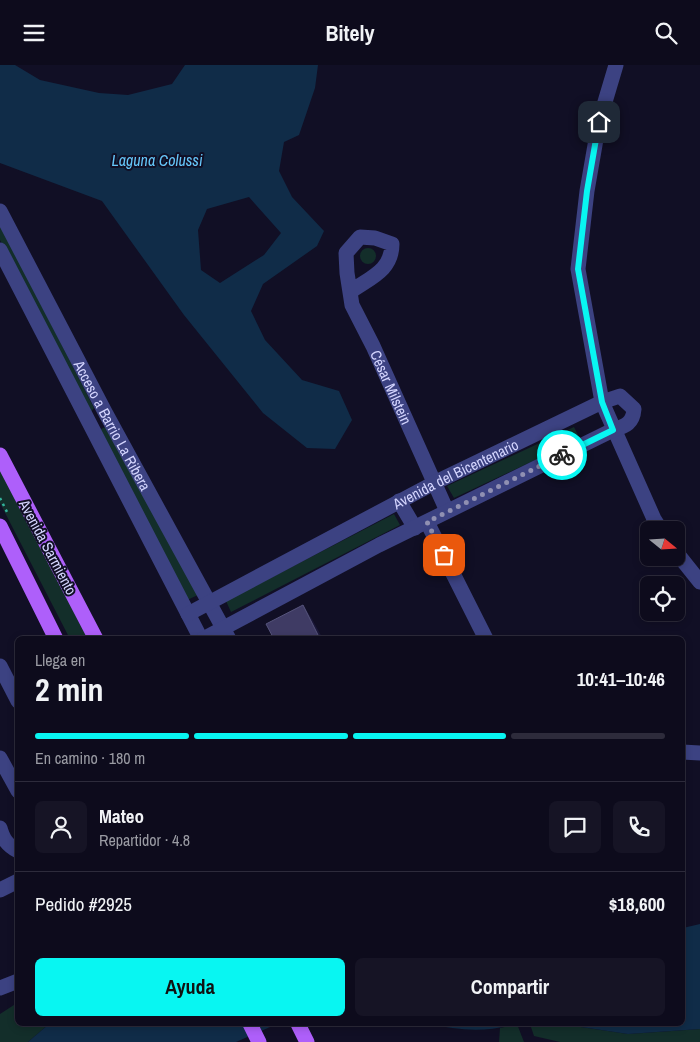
<!DOCTYPE html>
<html lang="es">
<head>
<meta charset="utf-8">
<style>
  body { margin:0; font-family:"Archivo Narrow",sans-serif; background:#161425; color:#f1f3f6; height:100vh; display:flex; flex-direction:column; font-size:19px; white-space:nowrap }
  * { box-sizing:border-box; margin:0 }
  p { font-size:16px; color:#9a9ba3 }
  .icon { flex:none; width:28px; height:28px; fill:none; stroke:currentColor; stroke-width:2; stroke-linecap:round; stroke-linejoin:round }
  .map { position:relative; flex:1; overflow:hidden }
  .sheet { position:absolute; left:15px; top:571px; width:670px; height:390px; display:flex; flex-direction:column; background:#0d0b1c; border-radius:8px; box-shadow:0 2px 8px #0003,0 0 0 1px #2d2b3b }
  .sheet>* { flex:none }
  .needle { width:32px; rotate:108deg }
  .fabs { position:absolute; left:640px; top:456px; display:grid; gap:10px }
  .fabs a { display:grid; place-items:center; width:45px; height:45px; border-radius:8px; background:#0d0b1c; box-shadow:0 2px 8px #0003,0 0 0 1px #2d2b3b; font-size:25px }
  .pin { position:absolute; display:grid; place-items:center; width:42px; height:42px; color:#fff; margin:-21px; border-radius:10px; box-shadow:0 2px 8px #0006 }
  .courier { position:absolute; display:grid; place-items:center; width:50px; height:50px; margin:-25px; border:4px solid #08f6f2; border-radius:50%; background:#fff; color:#222; box-shadow:0 1px 6px #0007 }
  .headline em { font-style:normal; font-weight:800 }
  .headline div { display:flex; flex-direction:column-reverse }
  .headline { display:flex; align-items:center; justify-content:space-between; height:85px; padding:0 20px }
  h1 { font-size:32px; font-weight:800; line-height:38px }
  .bar { display:grid; grid-template-columns:repeat(4,1fr); gap:8px 5px; align-content:center; height:60px; padding:0 20px }
  .bar i { height:6px; border-radius:4px; background:#2d2b3b }
  .bar .on { background:#08f6f2 }
  .bar p { grid-column:span 4 }
  .line { display:flex; align-items:center; gap:12px; padding:0 20px; border-top:1px solid #2d2b3b }
  .line div { flex:1 }
  .round { display:grid; place-items:center; flex:none; width:52px; height:52px; border-radius:8px; background:#161425 }
  .button { display:flex; gap:10px; margin-top:auto; padding:10px 20px }
  .button a { flex:1; height:58px; border-radius:8px; background:#08f6f2; color:#111; font-size:20px; font-weight:800; line-height:58px; text-align:center }
  .button a+a { background:#161425; color:#f1f3f6 }
  header { display:flex; justify-content:space-between; align-items:center; height:65px; padding:0 20px; background:#0d0b1c; font-size:22px; font-weight:800 }
  .map>svg:first-child { display:block }
  .green { fill:#132e2a }
  .water { fill:#102c48; fill-rule:evenodd }
  .lines { fill:none; stroke-linecap:round; stroke-linejoin:round }
  .path { stroke:#33b39c; stroke-width:2.5; stroke-dasharray:2.5 4; stroke-linecap:butt }
  .minor { stroke:#3c4282; stroke-width:15 }
  .major { stroke:#ae5ffa; stroke-width:15 }
  .shaded-wall { fill:#1a1738 }
  .building { fill:#3f3b64; stroke:#56547c }
  .done { stroke:#9090b2; stroke-width:5; stroke-dasharray:0 9 }
  .route { stroke:#08f6f2; stroke-width:6 }
  .labels { text-anchor:middle; dominant-baseline:central; stroke-width:4; stroke-linejoin:round; paint-order:stroke }
  .street-label { font-size:15px; fill:#d4d5fe; stroke:#110f25 }
  .water-label { font-size:16px; font-style:italic; fill:#66c7fa; stroke:#110f25 }
</style>
</head>
<body>
<header><svg class="icon" aria-label="menu" viewBox="0 0 24 24"><path d="M4 6h16M4 12h16M4 18h16"/></svg>Bitely<svg class="icon" aria-label="search" viewBox="0 0 24 24"><circle cx="10" cy="10" r="6"/><path d="M15 15l6 6"/></svg></header>
<div class="map">
<svg width="700" height="977" viewBox="0 0 700 977">
  <rect width="100%" height="100%" fill="#110f25"/>
  <!-- green -->
  <path class="green" d="M0 159 94 343 90 348 85 345 0 175Z
    M360 191a8 8 0 1 1 16 0a8 8 0 1 1-16 0Z
    M105 362 198 530 185 536 97 366Z
    M574 362 580 374 454 433 447 421Z
    M0 403 88 574H70L0 438Z
    M394 449 400 460 231 547 226 536Z
    M17 938 18 959H49L28 977H0V949Z
    M517 959 524 977H499L500 963Z
    M530 959H561L628 969 700 964V977H560L534 971Z"/>
  <!-- water -->
  <path class="water" d="M0 0H15L40 15 99 28 128 30 172 19 185 0H318L315 23 299 70 284 77 279 106 292 132 324 166 317 181 263 219 251 246 265 275 302 315 339 326 352 355 335 384 307 383 263 348 184 250 102 136 0 98ZM249 132 281 168 264 190 220 218 201 205 198 165 207 144Z
    M700 859V964L628 969 561 959H682L683 863Z
    M49 959H277L236 977H28Z
    M429 959H514C485 968 458 965 429 959Z"/>
  <g class="lines">
    <!-- path -->
    <path class="path" d="M0 433 8 449"/>
    <!-- minor -->
    <g class="minor">
      <path d="M616 0 599 57 587 126 578 204 602 337 654 454 661 465"/>
      <path id="s1" d="M0 146 105 347 229 574"/>
      <path d="M0 185 201 574"/>
      <path id="s2" d="M350 227C369 213 392 206 392 179L375 173 360 172 346 188 347 208 352 240 373 281 447 446"/>
      <path d="M399 436 415 463"/>
      <path d="M427 457 486 574"/>
      <path d="M676 487 700 517"/>
      <path id="s3" d="M188 549 436 417 602 337 620 331 634 344C633 358 626 361 613 365L379 480 203 574"/>
      <path d="M0 601 18 636"/>
      <path d="M682 687 700 688"/>
      <path d="M0 693 18 726"/>
      <path d="M0 763C3 774 7 780 18 786"/>
      <path d="M0 825 18 816"/>
      <path d="M0 923 18 916"/>
    </g>
    <!-- major -->
    <path class="major" d="M0 390 96 574
      M0 461 56 574
      M250 959 259 977
      M298 959 307 977"/>
  </g>
  <!-- shaded-wall -->
  <path class="shaded-wall" d="M303 540 312 554 323 574H320Z"/>
  <!-- building -->
  <path class="building" d="M303 540 320 574H274L266 559Z"/>
  <g class="lines">
    <!-- done -->
    <path class="done" d="M444 490 427 457 562 390"/>
    <!-- route -->
    <path class="route" d="M562 390 613 365 602 337 578 204 587 126 599 57"/>
  </g>
  <g class="labels">
    <!-- street labels -->
    <g class="street-label">
      <text stroke="none"><textPath href="#s2" startOffset="265">César Milstein</textPath></text>
      <text stroke="none"><textPath href="#s1" startOffset="242">Acceso a Barrio La Ribera</textPath></text>
      <text stroke="none"><textPath href="#s3" startOffset="302">Avenida del Bicentenario</textPath></text>
      <text transform="translate(48 482) rotate(62)">Avenida Sarmiento</text>
    </g>
    <!-- water labels -->
    <g class="water-label">
      <text x="157" y="95">Laguna Colussi</text>
    </g>
  </g>
</svg>
<div class="fabs">
<a><svg class="needle" viewBox="-14 -14 28 28"><path d="M0-13l5 13h-10z" fill="#e53935"/><path d="M0 13l5-13h-10z" fill="#9a9ba3"/></svg></a>
<a><svg class="icon" aria-label="locate" viewBox="0 0 24 24"><circle cx="12" cy="12" r="6"/><path d="M12 2v4M12 18v4M2 12h4M18 12h4"/></svg></a>
</div>
<div class="pin" style="left:444px;top:490px;background:#ea580c"><svg class="icon" aria-label="bag" viewBox="0 0 24 24"><path d="M5 8h14l-1 12H6zM9 8a3 3 0 0 1 6 0"/></svg></div>
<div class="pin" style="left:599px;top:57px;background:#1f2937"><svg class="icon" aria-label="home" viewBox="0 0 24 24"><path d="M3 11l9-7 9 7M6 9v11h12V9"/></svg></div>
<div class="courier" style="left:562px;top:390px"><svg class="icon" aria-label="bike" viewBox="0 0 24 24"><circle cx="6" cy="16" r="4"/><circle cx="18" cy="16" r="4"/><path d="M6 16l4-8h5l3 8M10 8l3 8H6M13 5h3"/></svg></div>
<section class="sheet">
<div class="headline"><div><h1>2 min</h1><p>Llega en</p></div><em>10:41–10:46</em></div>
<div class="bar"><i class="on"></i><i class="on"></i><i class="on"></i><i></i><p>En camino · 180 m</p></div>
<div class="line" style="height:90px"><a class="round"><svg class="icon" aria-label="person" viewBox="0 0 24 24"><circle cx="12" cy="8" r="4"/><path d="M4 21q1-7 8-7t8 7"/></svg></a><div><b>Mateo</b><p>Repartidor · 4.8</p></div><a class="round"><svg class="icon" aria-label="chat" viewBox="0 0 24 24"><path d="M4 5h16v11H9l-5 4z"/></svg></a><a class="round"><svg class="icon" aria-label="phone" viewBox="0 0 24 24"><path d="M5 4h4l2 5-3 2q2 4 5 5l2-3 5 2v4C11 20 4 13 5 4z"/></svg></a></div>
<div class="line" style="height:65px"><div>Pedido #2925</div><b>$18,600</b></div>
<div class="button"><a>Ayuda</a><a>Compartir</a></div>
</section>
</div>
</body>
</html>
